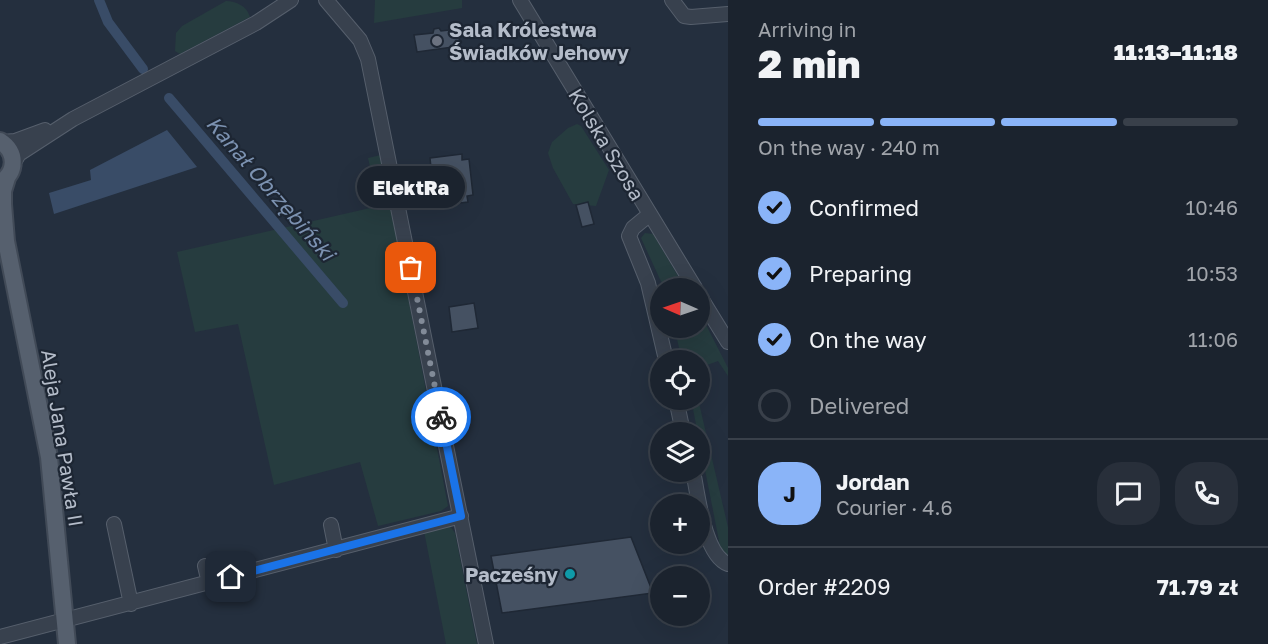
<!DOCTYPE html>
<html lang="en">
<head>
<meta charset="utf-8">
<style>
  body { margin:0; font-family:"Golos Text",sans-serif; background:#282f3a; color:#f1f3f6; height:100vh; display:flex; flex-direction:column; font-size:22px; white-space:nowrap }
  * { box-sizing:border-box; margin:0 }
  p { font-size:20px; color:#a0a4aa }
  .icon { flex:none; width:33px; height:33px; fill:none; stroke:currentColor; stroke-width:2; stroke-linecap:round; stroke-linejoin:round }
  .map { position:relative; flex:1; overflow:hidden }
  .sheet { display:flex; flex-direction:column; background:#1b232e; width:540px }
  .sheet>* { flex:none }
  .needle { width:39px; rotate:272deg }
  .tools { position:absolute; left:650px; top:278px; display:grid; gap:12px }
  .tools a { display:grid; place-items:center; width:60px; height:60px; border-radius:50%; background:#1b232e; box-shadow:0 6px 24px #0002,0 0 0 2px #39404a; font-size:30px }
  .pin { position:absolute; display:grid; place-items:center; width:51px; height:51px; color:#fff; margin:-26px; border-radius:12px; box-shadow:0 3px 9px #0006 }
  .courier { position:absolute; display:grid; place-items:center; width:60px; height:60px; margin:-30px; border:4px solid #1a73e8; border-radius:50%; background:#fff; color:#222; box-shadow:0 2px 8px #0007 }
  .bubble { position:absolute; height:42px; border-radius:21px; background:#1b232e; box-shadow:0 6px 24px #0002,0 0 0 2px #39404a; font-size:20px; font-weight:800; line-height:42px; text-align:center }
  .headline em { font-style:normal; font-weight:800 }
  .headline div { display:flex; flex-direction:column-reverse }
  .headline { display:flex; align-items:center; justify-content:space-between; height:102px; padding:0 30px }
  h1 { font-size:39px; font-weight:800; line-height:45px }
  .bar { display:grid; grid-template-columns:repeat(4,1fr); gap:9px 6px; align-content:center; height:72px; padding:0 30px }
  .bar i { height:8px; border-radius:4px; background:#39404a }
  .bar .current { background:#8ab4f8 }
  .bar p { grid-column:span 4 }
  .line { display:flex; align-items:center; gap:15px; padding:0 30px; border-top:2px solid #39404a }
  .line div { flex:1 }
  .round { display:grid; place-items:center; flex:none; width:63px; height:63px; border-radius:24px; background:#282f3a }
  ol { padding:0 30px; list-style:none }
  li { display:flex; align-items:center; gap:18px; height:66px }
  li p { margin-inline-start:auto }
  li .icon { padding:6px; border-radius:50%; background:#8ab4f8; color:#111; stroke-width:4 }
  li:last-child { color:#a0a4aa }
  li i { width:33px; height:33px; border:3px solid #39404a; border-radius:50% }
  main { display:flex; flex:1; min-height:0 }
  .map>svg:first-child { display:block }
  .green { fill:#263c3f }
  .water { fill:#394c67 }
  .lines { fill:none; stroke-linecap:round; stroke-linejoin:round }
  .canal { stroke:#394c67; stroke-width:10 }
  .building { fill:#455162; stroke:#1f2835; stroke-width:1.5 }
  .minor-casing { stroke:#565f6c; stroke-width:16 }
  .major-casing { stroke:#414a57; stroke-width:20 }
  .minor { stroke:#38414e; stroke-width:14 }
  .major { stroke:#56606e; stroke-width:16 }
  .done { stroke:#828b98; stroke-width:6; stroke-dasharray:0 10.8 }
  .route { stroke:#1a73e8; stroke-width:8 }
  .worship-dot { fill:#6b7280; stroke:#1d2633; stroke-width:2 }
  .culture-dot { fill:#0f9aa8; stroke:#1d2633; stroke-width:2 }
  .labels { text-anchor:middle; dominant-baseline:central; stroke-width:4.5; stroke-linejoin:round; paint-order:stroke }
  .poi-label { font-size:20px; font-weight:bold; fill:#b4bcc9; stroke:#1d2633; text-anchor:start }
  .street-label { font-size:20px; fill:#b4bcc9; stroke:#1d2633 }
  .water-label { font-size:21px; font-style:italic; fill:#7c92b1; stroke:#1d2633 }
</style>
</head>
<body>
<main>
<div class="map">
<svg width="728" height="644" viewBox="0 0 728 644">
  <rect width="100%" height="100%" fill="#242f3e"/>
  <!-- green -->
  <path class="green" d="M375 0H462V8L374 23Z
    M226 1C236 1 247 6 250 17L180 54 175 51 176 33 182 26Z
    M577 124 581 126 609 170 596 206 573 204 553 168 548 153 552 142 568 128Z
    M381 155 448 506 441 511 378 526 360 462 274 485 238 324 195 332 177 252 379 206 368 158Z
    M645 233 653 234 685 288H664L641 238Z
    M699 311 728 368V376L718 361 699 368V360H682L674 327H699Z
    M691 399H698L699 403 728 527V556L721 551Z
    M442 526H450L455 533 477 644H446L424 531Z"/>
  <!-- water -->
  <path class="water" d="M167 130 197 167 54 214 49 193 91 180 90 170Z"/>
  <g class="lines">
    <!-- canal -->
    <path class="canal" d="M99 0 108 22 143 69
      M169 98 343 303"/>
  </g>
  <!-- building -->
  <path class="building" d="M439 28 441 31 458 29 460 46 417 52 414 35 433 33 434 29Z
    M462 154V160L469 159 473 195 467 196 468 202 435 206 430 158Z
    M588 202 594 224 582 227 576 205Z
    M474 303 478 328 452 332 449 307Z
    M631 537 653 593 502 613 491 556Z"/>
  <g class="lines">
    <defs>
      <path id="minor" d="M326 0 360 40 368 59 486 644
        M520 0 695 288
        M672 0 684 16 691 17 728 14
        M2 142 15 141 45 130
        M13 164 19 154 73 119 256 23 291 0
        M650 214 633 228 629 236 648 283 666 360
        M699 295 728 342
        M676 399 683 432
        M693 471C698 495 704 555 728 564
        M114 524 131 604
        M331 525 336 550
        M205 566 209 583
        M0 637 461 516"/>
      <path id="major" d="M0 141C17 152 17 172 0 183
        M7 178 3 191V204L6 241 49 457 67 644"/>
    </defs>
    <!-- minor casing -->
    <use href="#minor" class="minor-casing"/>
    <!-- major casing -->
    <use href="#major" class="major-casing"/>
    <!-- minor -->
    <use href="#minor" class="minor"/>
    <!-- major -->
    <use href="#major" class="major"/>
  </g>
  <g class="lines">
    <!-- done -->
    <path class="done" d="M411 268 441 417"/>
    <!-- route -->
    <path class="route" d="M231 577 461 516 441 417"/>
  </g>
  <!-- markers -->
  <circle class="worship-dot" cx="437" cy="41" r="6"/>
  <circle class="culture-dot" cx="570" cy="574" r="6"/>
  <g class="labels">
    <!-- poi labels -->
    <g class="poi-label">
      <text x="449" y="29">Sala Królestwa<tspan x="449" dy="23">Świadków Jehowy</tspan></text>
      <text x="558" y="574" text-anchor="end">Pacześny</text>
    </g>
    <!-- street labels -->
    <g class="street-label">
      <text transform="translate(607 144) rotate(59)">Kolska Szosa</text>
      <text transform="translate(63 438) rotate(81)">Aleja Jana Pawła II</text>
    </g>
    <!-- water labels -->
    <g class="water-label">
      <text transform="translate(271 188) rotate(49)">Kanał Obrzębiński</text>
    </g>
  </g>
</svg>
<div class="tools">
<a><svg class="needle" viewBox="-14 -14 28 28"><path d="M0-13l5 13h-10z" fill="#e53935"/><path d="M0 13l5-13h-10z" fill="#a0a4aa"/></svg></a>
<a><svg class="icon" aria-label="locate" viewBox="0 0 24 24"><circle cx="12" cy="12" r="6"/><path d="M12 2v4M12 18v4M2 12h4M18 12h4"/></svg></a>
<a><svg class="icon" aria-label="layers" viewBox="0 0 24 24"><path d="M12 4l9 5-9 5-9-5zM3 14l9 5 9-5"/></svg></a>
<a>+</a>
<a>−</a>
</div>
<div class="pin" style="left:411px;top:268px;background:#ea580c"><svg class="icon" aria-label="bag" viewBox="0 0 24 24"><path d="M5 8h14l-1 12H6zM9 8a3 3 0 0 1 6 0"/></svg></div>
<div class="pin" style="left:231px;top:577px;background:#1f2937"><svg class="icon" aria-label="home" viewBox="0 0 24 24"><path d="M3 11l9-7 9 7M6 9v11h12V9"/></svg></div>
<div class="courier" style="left:441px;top:417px"><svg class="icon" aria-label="bike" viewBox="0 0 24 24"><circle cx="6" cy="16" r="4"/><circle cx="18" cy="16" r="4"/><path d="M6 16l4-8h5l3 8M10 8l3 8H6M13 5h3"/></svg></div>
<div class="bubble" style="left:357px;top:166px;width:108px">ElektRa</div>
</div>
<section class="sheet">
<div class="headline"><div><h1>2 min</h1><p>Arriving in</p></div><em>11:13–11:18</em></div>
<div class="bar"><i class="current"></i><i class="current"></i><i class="current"></i><i></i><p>On the way · 240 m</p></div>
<ol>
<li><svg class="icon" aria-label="check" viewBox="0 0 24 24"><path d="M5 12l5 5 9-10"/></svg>Confirmed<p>10:46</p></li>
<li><svg class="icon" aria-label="check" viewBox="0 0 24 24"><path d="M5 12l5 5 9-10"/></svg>Preparing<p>10:53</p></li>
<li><svg class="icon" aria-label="check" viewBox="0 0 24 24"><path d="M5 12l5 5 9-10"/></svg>On the way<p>11:06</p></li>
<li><i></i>Delivered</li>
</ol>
<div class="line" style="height:108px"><b class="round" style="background:#8ab4f8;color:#111">J</b><div><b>Jordan</b><p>Courier · 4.6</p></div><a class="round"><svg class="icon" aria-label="chat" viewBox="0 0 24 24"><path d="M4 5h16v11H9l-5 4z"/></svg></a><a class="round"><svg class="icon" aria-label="phone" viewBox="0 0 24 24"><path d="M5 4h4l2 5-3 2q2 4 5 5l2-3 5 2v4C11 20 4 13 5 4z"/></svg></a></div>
<div class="line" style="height:78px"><div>Order #2209</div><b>71.79 zł</b></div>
</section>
</main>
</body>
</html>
